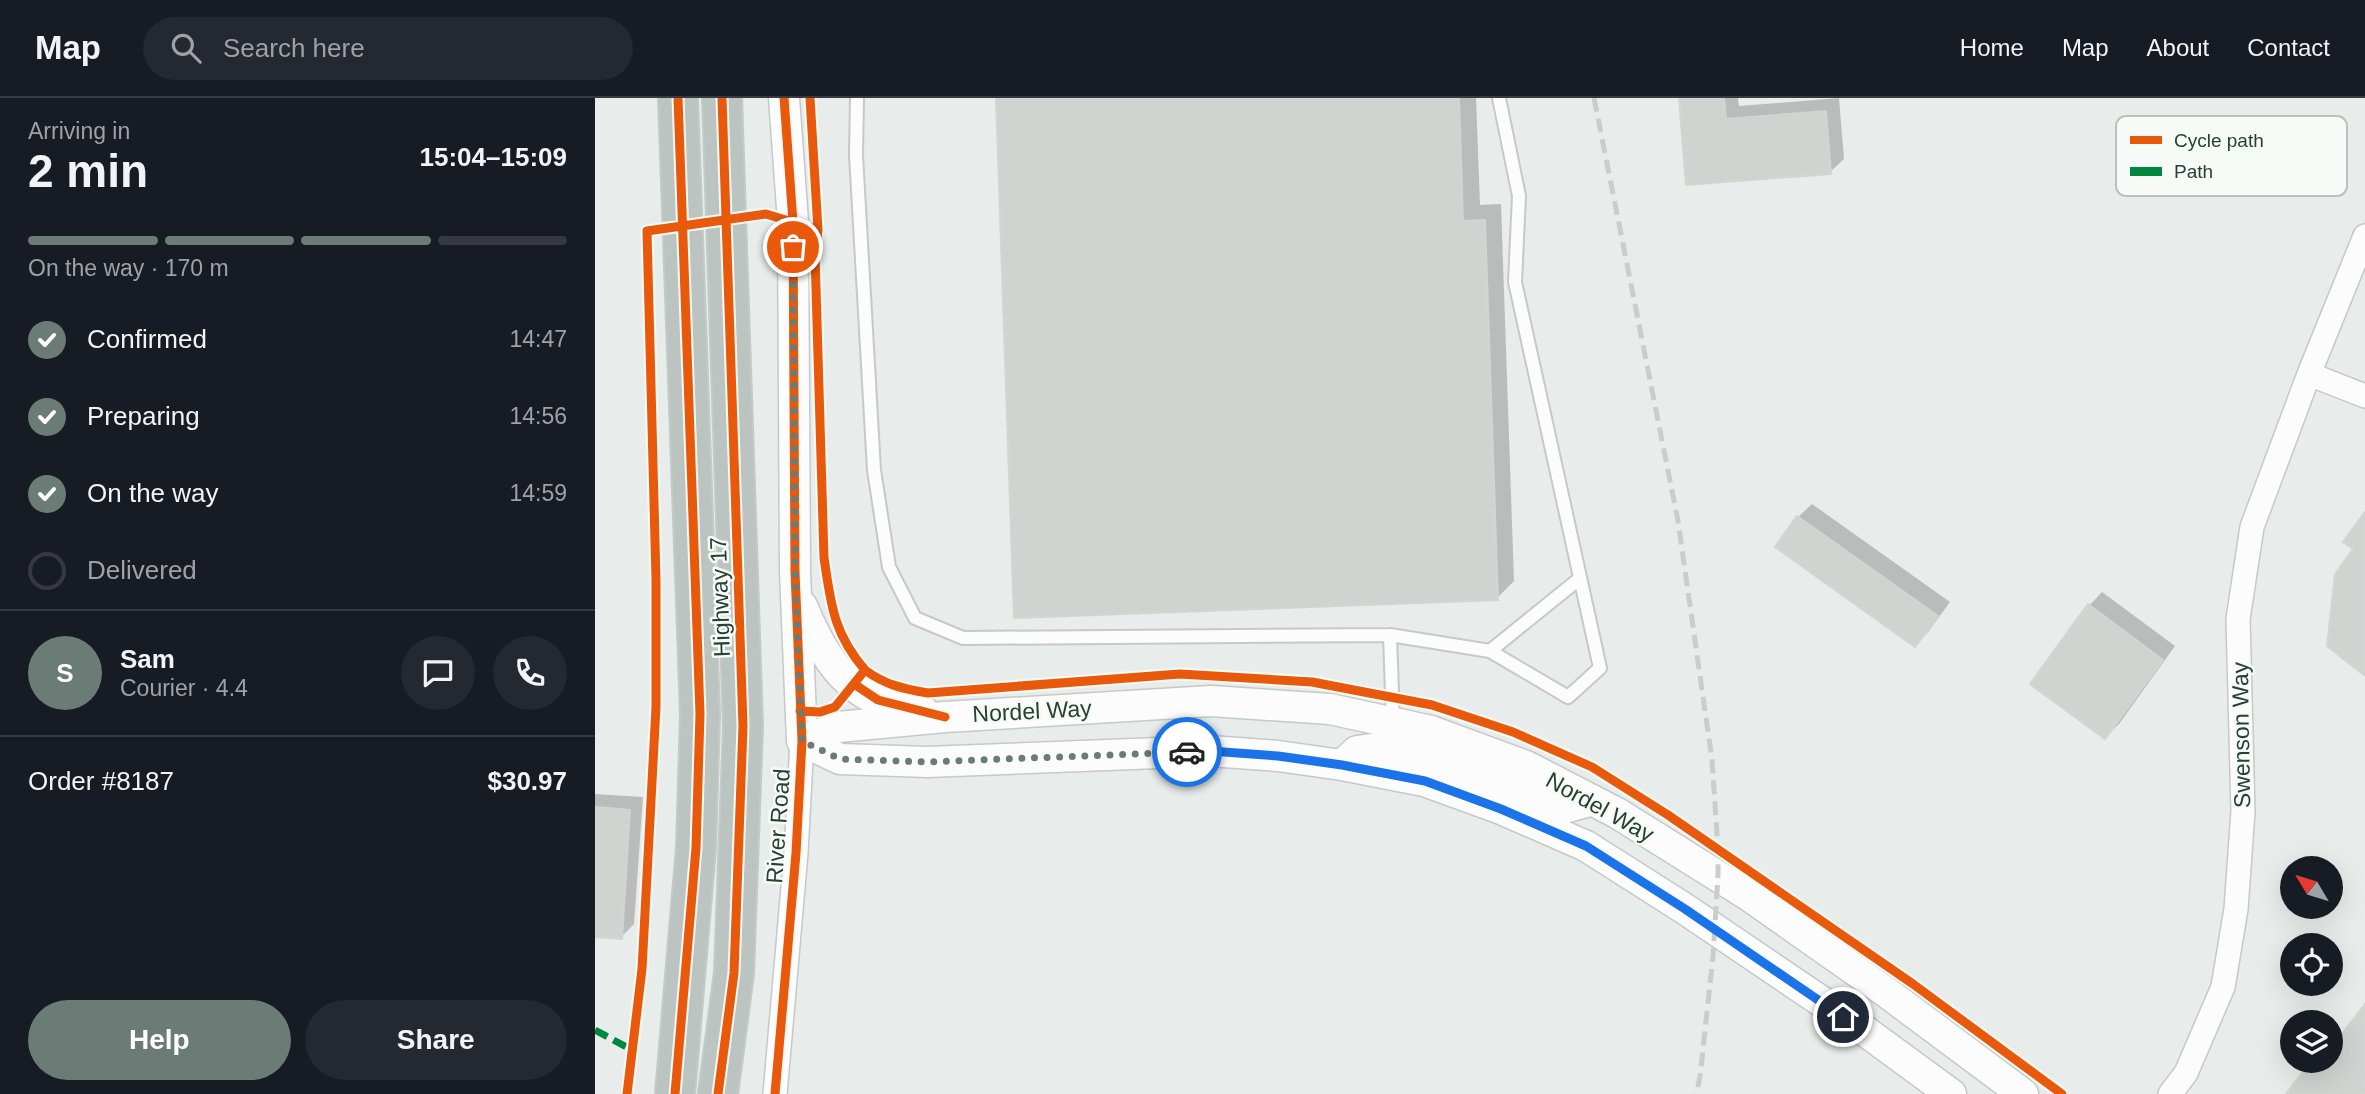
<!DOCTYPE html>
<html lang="en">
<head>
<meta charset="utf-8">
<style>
  body { margin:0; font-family:Arial,sans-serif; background:#242831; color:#f1f3f6; height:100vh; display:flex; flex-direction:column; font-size:26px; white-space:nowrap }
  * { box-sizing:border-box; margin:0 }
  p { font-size:23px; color:#9ea1a6 }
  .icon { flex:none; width:38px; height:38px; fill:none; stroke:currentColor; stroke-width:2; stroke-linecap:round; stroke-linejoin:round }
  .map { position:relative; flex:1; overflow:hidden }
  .details { display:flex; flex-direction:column; background:#171b24; width:595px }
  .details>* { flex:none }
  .needle { width:46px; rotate:308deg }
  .tools { position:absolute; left:1685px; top:758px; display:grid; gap:14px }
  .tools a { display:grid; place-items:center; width:63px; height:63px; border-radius:50%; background:#171b24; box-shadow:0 7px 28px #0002; font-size:35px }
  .pin { position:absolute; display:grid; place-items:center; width:60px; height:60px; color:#fff; margin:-30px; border:4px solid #fff; border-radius:50%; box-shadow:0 2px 7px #0007 }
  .courier { position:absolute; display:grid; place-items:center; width:70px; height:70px; margin:-35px; border:5px solid #1a73e8; border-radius:50%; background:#fff; color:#222; box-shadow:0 2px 9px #0007 }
  .overview em { font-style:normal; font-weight:700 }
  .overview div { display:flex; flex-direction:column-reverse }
  .overview { display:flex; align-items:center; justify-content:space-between; height:119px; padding:0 28px }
  h1 { font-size:46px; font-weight:700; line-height:52px }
  .bar { display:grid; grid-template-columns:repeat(4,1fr); gap:10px 7px; align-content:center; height:84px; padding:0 28px }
  .bar i { height:9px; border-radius:5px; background:#363941 }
  .bar .active { background:#6a7c75 }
  .bar p { grid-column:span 4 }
  .line { display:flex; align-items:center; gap:18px; padding:0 28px; border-top:2px solid #363941 }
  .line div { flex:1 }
  .round { display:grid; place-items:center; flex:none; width:74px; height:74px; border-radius:37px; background:#242831 }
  ol { padding:0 28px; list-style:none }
  li { display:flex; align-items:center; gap:21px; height:77px }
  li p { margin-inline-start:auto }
  li .icon { padding:7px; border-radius:50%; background:#6a7c75; color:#fff; stroke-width:4 }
  li:last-child { color:#9ea1a6 }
  li i { width:38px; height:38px; border:4px solid #363941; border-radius:50% }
  .primary-button { display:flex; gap:14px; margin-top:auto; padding:14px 28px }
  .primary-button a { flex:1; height:80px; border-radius:42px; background:#6a7c75; color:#fff; font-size:28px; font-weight:700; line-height:80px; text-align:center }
  .primary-button a+a { background:#242831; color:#f1f3f6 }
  header { display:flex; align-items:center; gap:42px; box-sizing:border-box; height:98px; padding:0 35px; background:#171b24; border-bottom:2px solid #363941 }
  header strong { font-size:33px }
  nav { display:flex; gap:38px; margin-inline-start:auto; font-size:24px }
  .search { width:490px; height:63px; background:#242831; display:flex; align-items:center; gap:18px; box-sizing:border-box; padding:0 24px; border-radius:38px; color:#9ea1a6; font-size:26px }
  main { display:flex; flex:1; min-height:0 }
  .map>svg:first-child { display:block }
  .shadow { fill:#0003 }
  .building { fill:#cfd4d1; stroke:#d1d5d3; stroke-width:2 }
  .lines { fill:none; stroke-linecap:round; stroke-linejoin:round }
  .service-casing { stroke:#c5c9c7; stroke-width:16 }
  .minor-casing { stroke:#c5c9c7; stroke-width:26 }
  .tertiary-casing { stroke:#c5c9c7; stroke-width:33 }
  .motorway-casing { stroke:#c3cac8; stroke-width:42 }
  .service { stroke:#fcfcfc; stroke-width:12 }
  .minor { stroke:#fcfcfc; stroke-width:23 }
  .tertiary { stroke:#fcfcfc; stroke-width:30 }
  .motorway { stroke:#bcc4c1; stroke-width:38 }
  .rail { stroke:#c9cdcb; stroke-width:5; stroke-dasharray:14 7; stroke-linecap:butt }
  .quiet { stroke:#00873e; stroke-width:7; stroke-dasharray:14 7; stroke-linecap:butt }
  .cycleway-casing { stroke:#f7fbf8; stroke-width:13 }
  .cycleway { stroke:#e8590c; stroke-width:9 }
  .done { stroke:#6a7c75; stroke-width:7; stroke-dasharray:0 12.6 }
  .route { stroke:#1a73e8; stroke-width:9 }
  .labels { text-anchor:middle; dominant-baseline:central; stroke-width:5; stroke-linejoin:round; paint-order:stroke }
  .street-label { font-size:23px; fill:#264036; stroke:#f7fbf8 }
  .key { fill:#f7fbf8; stroke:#b8c3be; stroke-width:2 }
  .key-label { font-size:19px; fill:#264036 }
</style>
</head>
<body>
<header>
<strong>Map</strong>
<div class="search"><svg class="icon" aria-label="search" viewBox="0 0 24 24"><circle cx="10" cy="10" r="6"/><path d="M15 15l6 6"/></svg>Search here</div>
<nav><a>Home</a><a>Map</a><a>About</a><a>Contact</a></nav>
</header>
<main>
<section class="details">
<div class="overview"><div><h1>2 min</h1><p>Arriving in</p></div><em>15:04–15:09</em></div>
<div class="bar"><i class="active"></i><i class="active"></i><i class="active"></i><i></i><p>On the way · 170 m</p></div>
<ol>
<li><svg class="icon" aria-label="check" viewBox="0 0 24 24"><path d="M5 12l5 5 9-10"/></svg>Confirmed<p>14:47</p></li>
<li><svg class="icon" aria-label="check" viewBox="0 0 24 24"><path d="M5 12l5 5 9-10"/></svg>Preparing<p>14:56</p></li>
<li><svg class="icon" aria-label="check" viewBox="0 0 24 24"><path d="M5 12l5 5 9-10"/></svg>On the way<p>14:59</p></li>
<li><i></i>Delivered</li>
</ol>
<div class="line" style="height:126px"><b class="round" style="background:#6a7c75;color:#fff">S</b><div><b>Sam</b><p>Courier · 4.4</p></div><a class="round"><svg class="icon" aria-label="chat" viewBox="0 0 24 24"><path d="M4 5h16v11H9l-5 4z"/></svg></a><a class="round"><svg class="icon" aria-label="phone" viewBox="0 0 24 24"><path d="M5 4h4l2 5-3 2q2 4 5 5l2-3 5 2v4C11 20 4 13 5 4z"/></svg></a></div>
<div class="line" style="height:91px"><div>Order #8187</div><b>$30.97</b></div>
<div class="primary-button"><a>Help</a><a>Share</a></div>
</section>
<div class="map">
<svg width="1770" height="996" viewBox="0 0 1770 996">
  <rect width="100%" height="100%" fill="#e8ecea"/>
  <!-- shadow -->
  <path class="shadow" d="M403 0H881L885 107 906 106 919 483 902 500Z
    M1086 0H1143L1144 8 1244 0 1249 61 1235 74Z
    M1217 406 1355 504 1333 534 1320 547 1203 419Z
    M1507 494 1580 548 1524 626 1510 639 1494 508Z
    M0 696 48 699 39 826 26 839 0 837Z"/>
  <!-- building -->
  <path class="building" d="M401 0H864L868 123 890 122 903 502 419 520Z
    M1084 0H1129L1131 21 1231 13 1236 76 1091 87Z
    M1770 414V578L1732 548 1740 476 1758 451 1748 444Z
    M1202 418 1343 518 1320 549 1180 449Z
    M1493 506 1568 562 1510 641 1435 586Z
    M0 709 35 712 27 841 0 839Z
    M1770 906V996H1691L1717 962 1723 967 1727 962H1736V950Z"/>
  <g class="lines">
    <defs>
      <path id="service" d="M262 0 261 57 279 372 294 469 320 520 368 540 795 537
        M895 553 984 481
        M798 625 795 537 895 553 973 599 1005 570 920 184 924 98 904 0"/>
      <path id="minor" d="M1714 276 1770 298
        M180 996 201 755 207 643
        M1575 996 1591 975 1628 889 1641 811 1648 713 1643 521 1657 429 1714 276 1770 138"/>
      <path id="tertiary" d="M189 0 198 124 200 474 207 643
        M207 508C222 545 245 589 286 603 299 607 314 610 328 613
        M207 643 243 629 350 619 616 603 735 611 836 633 931 668 1022 715 1153 797 1291 894 1428 996
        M207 643 245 661 332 664 615 653 683 658 747 667 829 683 906 711 991 748 1090 811 1270 933 1356 996
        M747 667 762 653 783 650 834 660 914 687 969 710 994 703"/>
      <path id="motorway" d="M80 996 101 750 105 616 83 0
        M123 996 139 875 148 628 127 0"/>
    </defs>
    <!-- service casing -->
    <use href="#service" class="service-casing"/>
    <!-- minor casing -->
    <use href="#minor" class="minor-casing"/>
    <!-- tertiary casing -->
    <use href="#tertiary" class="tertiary-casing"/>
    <!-- motorway casing -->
    <use href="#motorway" class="motorway-casing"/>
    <!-- service -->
    <use href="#service" class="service"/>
    <!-- minor -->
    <use href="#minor" class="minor"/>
    <!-- tertiary -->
    <use href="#tertiary" class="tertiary"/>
    <!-- motorway -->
    <use href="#motorway" class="motorway"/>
    <!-- rail -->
    <path class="rail" d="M999 0 1083 423 1117 662 1123 751V778L1118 858 1105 979 1101 996"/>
    <!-- quiet -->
    <path class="quiet" d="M0 932 37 952"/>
    <defs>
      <path id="cycleway" d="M215 0 223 132 220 156 229 460C236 506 238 535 270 572
        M259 586 283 602 350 619
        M205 613 225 614 240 609 270 572C290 587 309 591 333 595L585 576 717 584 837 607 918 634 997 669 1073 717 1318 886 1467 996
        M32 996 47 871 61 609V482L52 133 171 116 223 132
        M80 996 101 750 105 616 83 0
        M123 996 139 875 148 628 127 0
        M180 996 201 755 207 643 200 474 198 124 189 0"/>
    </defs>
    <!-- cycleway casing -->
    <use href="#cycleway" class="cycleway-casing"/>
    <!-- cycleway -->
    <use href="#cycleway" class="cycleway"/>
  </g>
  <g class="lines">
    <!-- done -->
    <path class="done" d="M198 149 200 474 207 643 245 661 332 664 592 654"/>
    <!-- route -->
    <path class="route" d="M592 654 615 653 683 658 747 667 830 683 906 711 991 748 1090 811 1248 919"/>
  </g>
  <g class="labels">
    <!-- street labels -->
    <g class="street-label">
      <text transform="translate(125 499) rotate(-92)">Highway 17</text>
      <text transform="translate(437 613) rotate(-3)">Nordel Way</text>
      <text transform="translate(1646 637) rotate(-91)">Swenson Way</text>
      <text transform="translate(1005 709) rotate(29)">Nordel Way</text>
      <text transform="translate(183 728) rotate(-86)">River Road</text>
    </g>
  </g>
  <!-- legend -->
  <rect x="1521" y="18" width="231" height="80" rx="10" class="key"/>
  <rect x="1535" y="38" width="32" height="8" fill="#e8590c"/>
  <rect x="1535" y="69" width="32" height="9" fill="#00873e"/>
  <g class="key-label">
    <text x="1579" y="49">Cycle path</text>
    <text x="1579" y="80">Path</text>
  </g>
</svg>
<div class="tools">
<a><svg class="needle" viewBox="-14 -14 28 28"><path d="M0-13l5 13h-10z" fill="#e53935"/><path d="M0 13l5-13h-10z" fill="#9ea1a6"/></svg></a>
<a><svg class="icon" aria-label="locate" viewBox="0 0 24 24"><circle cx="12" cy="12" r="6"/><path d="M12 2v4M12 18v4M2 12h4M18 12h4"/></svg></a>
<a><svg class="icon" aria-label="layers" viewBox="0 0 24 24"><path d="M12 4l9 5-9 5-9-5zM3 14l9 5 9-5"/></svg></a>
</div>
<div class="pin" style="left:198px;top:149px;background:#ea580c"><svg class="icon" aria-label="bag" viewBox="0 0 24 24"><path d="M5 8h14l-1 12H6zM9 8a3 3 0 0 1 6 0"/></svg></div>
<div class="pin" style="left:1248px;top:919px;background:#1f2937"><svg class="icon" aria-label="home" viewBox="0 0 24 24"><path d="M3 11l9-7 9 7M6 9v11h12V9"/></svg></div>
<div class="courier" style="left:592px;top:654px"><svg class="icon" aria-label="car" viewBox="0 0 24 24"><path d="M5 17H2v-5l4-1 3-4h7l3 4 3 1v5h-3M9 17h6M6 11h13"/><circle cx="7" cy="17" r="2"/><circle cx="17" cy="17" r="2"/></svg></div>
</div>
</main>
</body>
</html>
